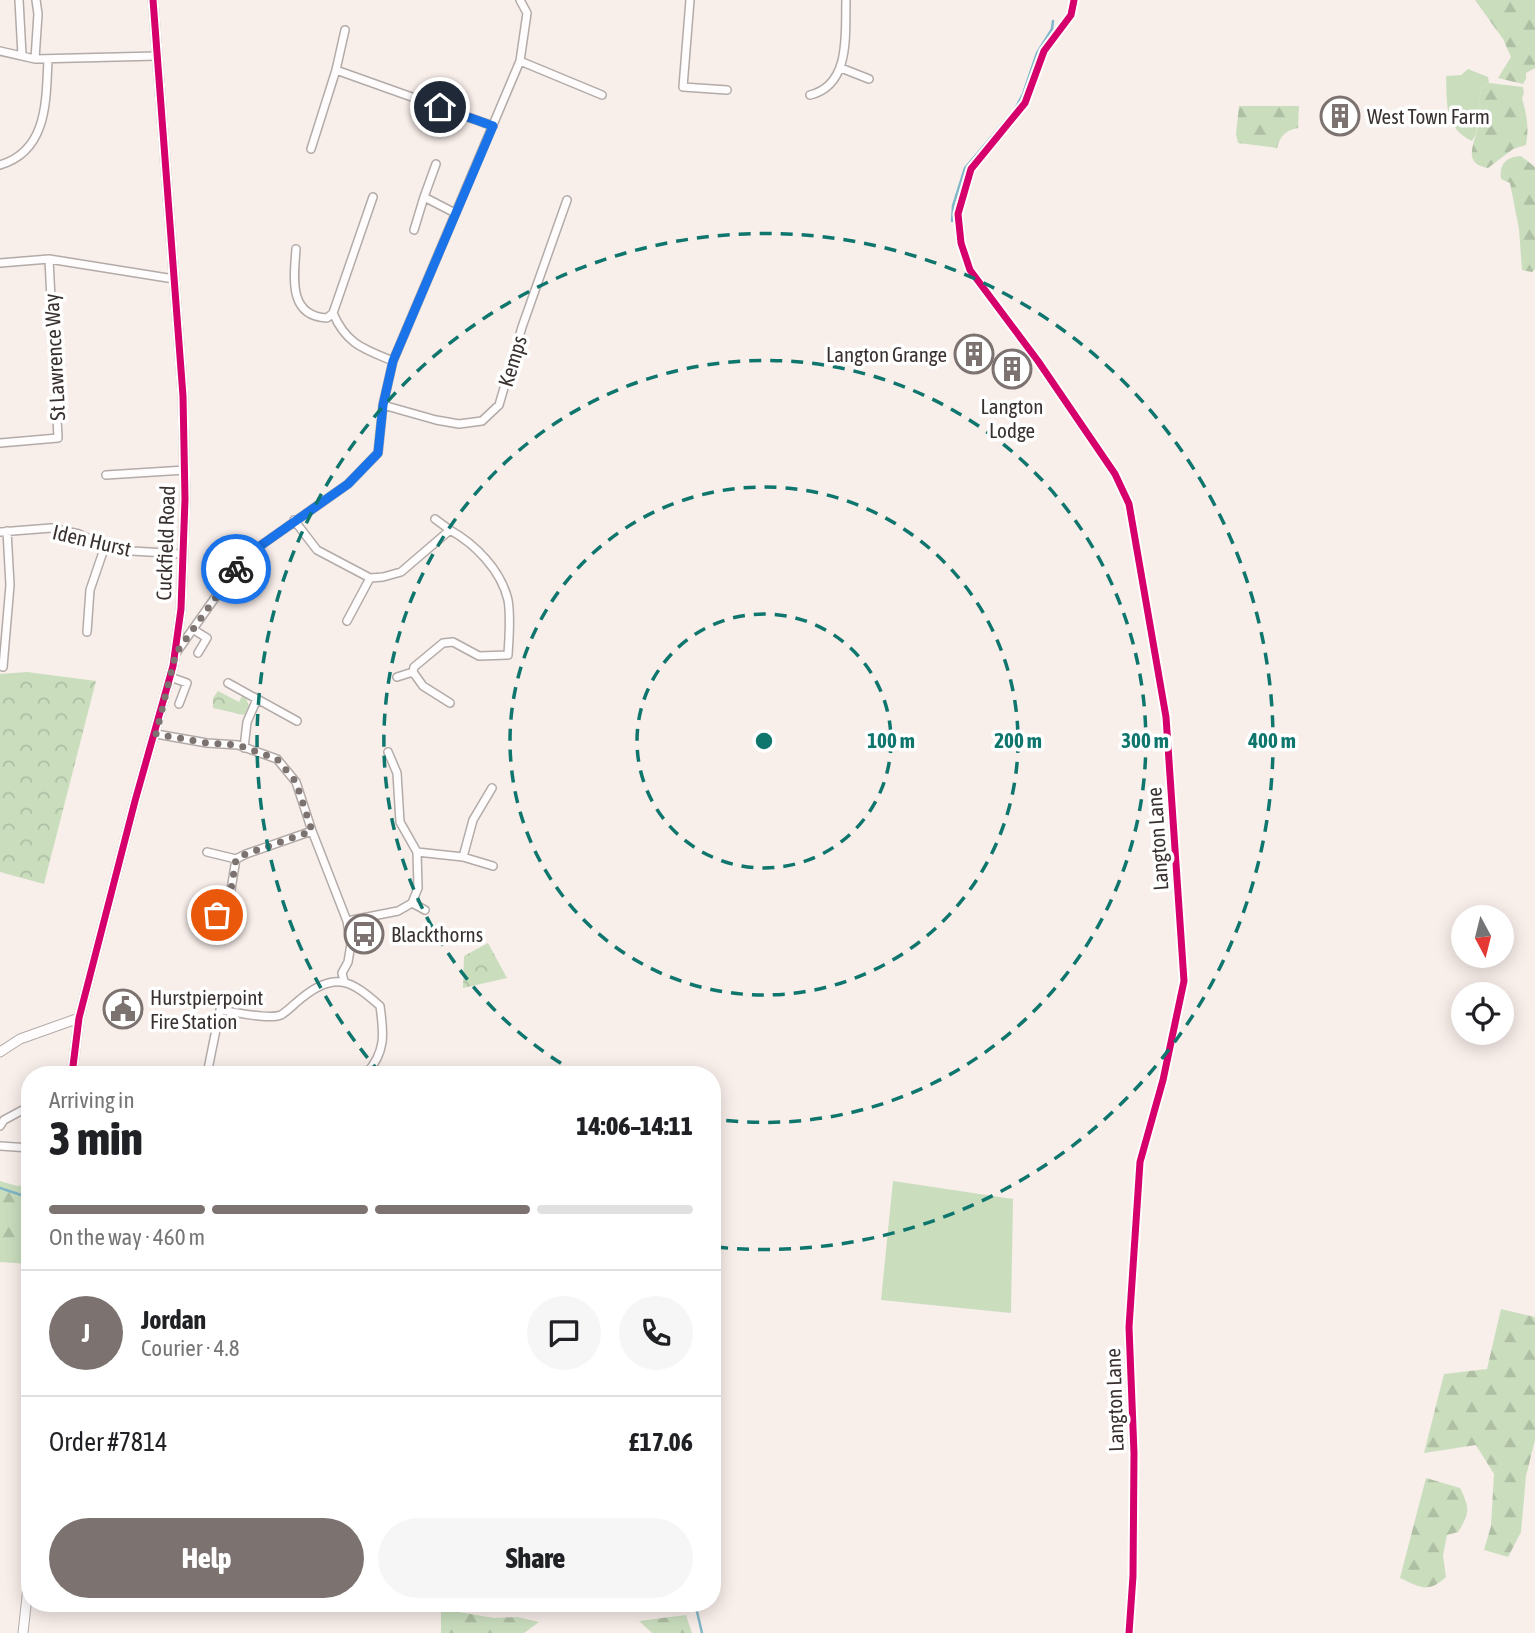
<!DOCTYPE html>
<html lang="en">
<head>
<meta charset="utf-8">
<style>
  body { margin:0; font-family:"Asap Condensed",sans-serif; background:#f6f6f6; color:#202124; height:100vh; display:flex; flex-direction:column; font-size:26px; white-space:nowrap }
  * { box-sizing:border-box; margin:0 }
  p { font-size:23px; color:#757577 }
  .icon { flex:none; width:38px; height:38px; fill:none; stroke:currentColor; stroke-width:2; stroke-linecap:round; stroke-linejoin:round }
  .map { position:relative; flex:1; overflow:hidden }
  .details { position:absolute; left:21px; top:1066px; width:700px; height:546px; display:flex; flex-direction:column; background:#fff; border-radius:28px; box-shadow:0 4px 18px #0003 }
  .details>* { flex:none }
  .needle { width:46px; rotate:173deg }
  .buttons { position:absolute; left:1451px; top:905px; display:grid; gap:14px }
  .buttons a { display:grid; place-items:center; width:63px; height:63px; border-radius:50%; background:#fff; box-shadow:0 4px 18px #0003; font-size:35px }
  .pin { position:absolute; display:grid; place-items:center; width:60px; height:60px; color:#fff; margin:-30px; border:4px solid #fff; border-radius:50%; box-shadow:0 2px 7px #0007 }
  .courier { position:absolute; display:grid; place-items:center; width:70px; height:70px; margin:-35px; border:5px solid #1a73e8; border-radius:50%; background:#fff; color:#222; box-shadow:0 2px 9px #0007 }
  .overview em { font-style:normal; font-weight:800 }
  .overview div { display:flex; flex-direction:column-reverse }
  .overview { display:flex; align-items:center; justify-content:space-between; height:119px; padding:0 28px }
  h1 { font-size:46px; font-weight:800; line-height:52px }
  .bar { display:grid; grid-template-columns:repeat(4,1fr); gap:10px 7px; align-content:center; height:84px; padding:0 28px }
  .bar i { height:9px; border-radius:5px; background:#e0e0e0 }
  .bar .current { background:#7c7370 }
  .bar p { grid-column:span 4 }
  .line { display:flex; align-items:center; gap:18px; padding:0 28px; border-top:2px solid #e0e0e0 }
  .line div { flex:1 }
  .round { display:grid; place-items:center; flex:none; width:74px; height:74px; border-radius:37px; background:#f6f6f6 }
  .cta { display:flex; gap:14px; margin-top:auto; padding:14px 28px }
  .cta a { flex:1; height:80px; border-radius:42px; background:#7c7370; color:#fff; font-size:28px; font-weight:800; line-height:80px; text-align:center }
  .cta a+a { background:#f6f6f6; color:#202124 }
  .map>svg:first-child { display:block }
  .grass { fill:#cadebe }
  .forest { fill:url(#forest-firs) }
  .park { fill:url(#park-crowns) }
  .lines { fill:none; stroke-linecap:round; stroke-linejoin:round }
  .stream { stroke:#80b8c9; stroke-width:2.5 }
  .minor-casing { stroke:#b3aba8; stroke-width:10 }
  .tertiary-casing { stroke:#b3aba8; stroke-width:11 }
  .minor { stroke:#fefcfc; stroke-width:7 }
  .tertiary { stroke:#fefcfc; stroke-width:9 }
  .cycleway-casing { stroke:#fff; stroke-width:11 }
  .cycleway { stroke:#d6006c; stroke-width:7 }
  .done { stroke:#7c7370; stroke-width:7; stroke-dasharray:0 12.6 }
  .route { stroke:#1a73e8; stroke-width:9 }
  .ring { fill:none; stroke:#0f766e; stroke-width:3.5; stroke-dasharray:12 9 }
  .labels { text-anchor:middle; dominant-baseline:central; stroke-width:7; stroke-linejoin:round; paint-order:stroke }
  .poi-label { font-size:21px; fill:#39312f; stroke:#fff; text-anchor:start }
  .street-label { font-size:21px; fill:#39312f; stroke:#fff }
  .centre { fill:#0f766e; stroke:#fff; stroke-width:3.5 }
  .ring-label { font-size:21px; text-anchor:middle; font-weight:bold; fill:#0f766e; stroke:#fff; stroke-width:7; stroke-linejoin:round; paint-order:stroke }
</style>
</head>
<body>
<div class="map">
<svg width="1535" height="1633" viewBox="0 0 1535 1633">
  <defs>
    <pattern id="forest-firs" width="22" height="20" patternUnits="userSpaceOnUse" patternTransform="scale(1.75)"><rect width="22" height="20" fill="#cadebe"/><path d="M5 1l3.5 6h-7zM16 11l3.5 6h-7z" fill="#aebfa4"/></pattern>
    <pattern id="park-crowns" width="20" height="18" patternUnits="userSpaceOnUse" patternTransform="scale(1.75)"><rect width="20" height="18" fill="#cadebe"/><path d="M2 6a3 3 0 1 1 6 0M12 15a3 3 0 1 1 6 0" fill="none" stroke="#aebfa4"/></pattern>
  </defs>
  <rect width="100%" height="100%" fill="#f8eeea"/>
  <!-- grass -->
  <path class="grass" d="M1468 69 1488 77 1489 83 1481 89 1476 134 1472 141C1444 128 1447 102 1446 76L1461 75Z
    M893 1181 1013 1199 1011 1313 881 1300Z"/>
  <!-- forest -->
  <path class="forest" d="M1475 0H1535V68L1526 73V79L1523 84 1498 78 1511 57 1503 39Z
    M1489 83 1523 87 1524 93 1522 98C1527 116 1529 127 1526 145L1513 149 1488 168C1465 164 1472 149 1476 134 1480 120 1478 103 1481 89Z
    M1239 106H1299L1298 128C1285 131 1281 135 1277 148L1238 143 1236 134Z
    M1521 156 1535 167V269L1532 272 1522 270 1519 229 1510 183 1501 179C1499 164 1506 157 1521 156Z
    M0 1181 17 1186 30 1184V1264L0 1262Z
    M1501 1309 1535 1317V1440L1526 1476 1521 1532 1508 1557 1484 1550 1491 1526 1494 1474 1476 1445 1424 1453 1444 1374 1487 1369Z
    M1426 1478 1460 1488C1470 1508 1470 1513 1458 1532L1447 1535 1443 1555 1446 1577C1428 1594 1420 1587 1400 1578Z
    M441 1609 494 1618 517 1617 539 1622 524 1633H441Z
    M686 1615 692 1633H652L639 1621Z"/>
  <!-- park -->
  <path class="park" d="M27 672 96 681 44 884 0 872V674Z
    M218 691 239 702 242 696 246 698 249 706 244 715 213 708V698Z
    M488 943 507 978 463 988 464 956Z"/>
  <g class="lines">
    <!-- stream -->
    <path class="stream" d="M952 221 953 206 965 168 1015 109 1023 94 1037 53 1052 29 1053 21
      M0 1188 30 1198
      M695 1603 702 1633"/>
    <defs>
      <path id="minor" d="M19 0 22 55
        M690 0 683 87 727 90
        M1074 0 1071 15 1044 51 1025 103 971 169 958 214 961 243 970 270 1038 361 1115 474 1129 504 1166 717 1184 981 1163 1080 1140 1162 1129 1327 1134 1453 1133 1576 1129 1633
        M0 51 35 59 157 56
        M35 59 38 14 36 0
        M520 61 602 95
        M841 68 869 79
        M336 70 493 126
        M810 95C851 85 845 34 846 0
        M311 149 336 70 345 30
        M436 164 424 197 455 213
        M0 165C48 151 46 100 48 59
        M373 197 333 313C346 344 364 349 393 361
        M414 230 424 197
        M296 249C294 278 288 316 327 318L333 313
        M0 263 49 259 174 279
        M383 405 436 420 459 424 482 421 499 405 522 327 567 200
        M0 443 58 438 49 259
        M106 475 185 470
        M435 519 450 530
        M294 520 317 550 370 578 383 577 401 572 450 530C475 544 501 570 508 600 511 617 509 637 508 655L479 656 453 642 443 643 414 667 413 672 423 686 450 703
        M0 532 51 528 79 534 105 546 132 551 183 554
        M347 621 370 578
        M194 630 207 638 198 653
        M87 632 90 590 105 546
        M176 653 243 558 348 484 378 453 383 405 393 361 520 61 527 13 520 0
        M3 667 10 585 7 531
        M170 677 187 683 179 704
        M397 677 413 672
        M228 683 297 721
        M156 734 207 743 238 745 277 759 296 782 312 831 347 921 351 944 348 962 342 973 344 981
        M244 748 247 722 257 699
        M207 852 236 859
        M417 852 463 857 493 866
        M463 857 473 820 492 788
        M412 903 425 910
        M227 914 236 859 246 854 312 831
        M217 915 227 914 236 918
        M347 921 398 911 412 903 418 888 417 852 400 822 397 773 388 752
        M207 1074 220 1010C235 1012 268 1020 281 1015 288 1011 296 1002 303 997 336 971 352 981 380 1006 384 1034 386 1052 366 1074
        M0 1126 4 1120 30 1106
        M0 1146 30 1148"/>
      <path id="tertiary" d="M0 1052 20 1039 79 1018
        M72 1074 79 1018 135 801 173 666 181 609 185 499 183 396 153 0
        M23 1633 30 1569"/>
    </defs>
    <!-- minor casing -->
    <use href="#minor" class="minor-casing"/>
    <!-- tertiary casing -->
    <use href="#tertiary" class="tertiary-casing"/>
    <!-- minor -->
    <use href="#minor" class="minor"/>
    <!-- tertiary -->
    <use href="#tertiary" class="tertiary"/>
    <defs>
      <path id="cycleway" d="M1074 0 1071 15 1044 51 1025 103 971 169 958 214 961 243 970 270 1038 361 1115 474 1129 504 1166 717 1184 981 1163 1080 1140 1162 1129 1327 1134 1453 1133 1576 1129 1633
        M72 1074 79 1018 135 801 173 666 181 609 185 499 183 396 153 0"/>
    </defs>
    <!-- cycleway casing -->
    <use href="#cycleway" class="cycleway-casing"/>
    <!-- cycleway -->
    <use href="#cycleway" class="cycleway"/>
  </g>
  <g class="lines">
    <!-- done -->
    <path class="done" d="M217 915 227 914 236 859 246 854 312 831 296 782 277 759 238 745 207 743 156 734 176 653 236 569"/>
    <!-- route -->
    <path class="route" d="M236 569 243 558 348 484 378 453 383 405 393 361 493 126 440 107"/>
  </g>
  <!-- distance rings -->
  <g class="ring">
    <circle cx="764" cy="741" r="127"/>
    <circle cx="764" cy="741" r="254"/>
    <path d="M579 1074A381 381 0 1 1 714 1119"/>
    <path d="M381 1074A508 508 0 1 1 715 1247"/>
  </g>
  <!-- icons -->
  <defs>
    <symbol id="building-ring" viewBox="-11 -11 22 22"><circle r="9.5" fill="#fff" stroke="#7c7370" stroke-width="1.5"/><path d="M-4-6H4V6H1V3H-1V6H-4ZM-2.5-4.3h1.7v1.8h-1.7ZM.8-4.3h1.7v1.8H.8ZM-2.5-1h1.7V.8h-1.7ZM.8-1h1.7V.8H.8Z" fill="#7c7370"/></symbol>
    <symbol id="bus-ring" viewBox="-11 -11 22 22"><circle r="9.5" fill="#fff" stroke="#7c7370" stroke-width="1.5"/><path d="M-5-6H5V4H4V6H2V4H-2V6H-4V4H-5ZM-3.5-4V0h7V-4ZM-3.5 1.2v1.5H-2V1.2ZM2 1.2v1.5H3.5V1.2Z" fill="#7c7370"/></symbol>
    <symbol id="civic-ring" viewBox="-11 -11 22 22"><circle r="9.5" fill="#fff" stroke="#7c7370" stroke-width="1.5"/><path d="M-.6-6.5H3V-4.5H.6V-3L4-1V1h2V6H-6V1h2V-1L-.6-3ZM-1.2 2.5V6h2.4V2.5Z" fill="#7c7370"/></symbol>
  </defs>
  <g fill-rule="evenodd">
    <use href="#building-ring" x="1318" y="94" width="44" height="44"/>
    <use href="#building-ring" x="952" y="332" width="44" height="44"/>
    <use href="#building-ring" x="990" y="347" width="44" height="44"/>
    <use href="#bus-ring" x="342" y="912" width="44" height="44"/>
    <use href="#civic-ring" x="101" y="987" width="44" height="44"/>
  </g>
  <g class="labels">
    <!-- poi labels -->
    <g class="poi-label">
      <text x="1367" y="116">West Town Farm</text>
      <text x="947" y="354" text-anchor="end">Langton Grange</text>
      <text x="1012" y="406" text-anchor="middle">Langton<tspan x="1012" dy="24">Lodge</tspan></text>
      <text x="391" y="934">Blackthorns</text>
      <text x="150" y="997">Hurstpierpoint<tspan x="150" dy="24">Fire Station</tspan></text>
    </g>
    <!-- street labels -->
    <g class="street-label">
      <text transform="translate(54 357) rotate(-93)">St Lawrence Way</text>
      <text transform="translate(512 361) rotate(-73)">Kemps</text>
      <text transform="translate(92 540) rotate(13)">Iden Hurst</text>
      <text transform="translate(165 543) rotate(-88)">Cuckfield Road</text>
      <text transform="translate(1157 839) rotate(-94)">Langton Lane</text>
      <text transform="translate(1114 1400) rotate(-92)">Langton Lane</text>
    </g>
  </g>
  <circle cx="764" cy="741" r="10" class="centre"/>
  <g class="ring-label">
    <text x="891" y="748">100 m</text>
    <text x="1018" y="748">200 m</text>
    <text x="1145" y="748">300 m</text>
    <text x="1272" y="748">400 m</text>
  </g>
</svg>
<div class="buttons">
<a><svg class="needle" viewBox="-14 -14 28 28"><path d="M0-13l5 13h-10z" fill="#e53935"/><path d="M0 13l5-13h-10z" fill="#757577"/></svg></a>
<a><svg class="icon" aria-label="locate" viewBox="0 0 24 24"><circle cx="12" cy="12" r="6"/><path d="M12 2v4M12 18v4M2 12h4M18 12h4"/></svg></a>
</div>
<div class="pin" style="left:217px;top:915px;background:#ea580c"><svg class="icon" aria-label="bag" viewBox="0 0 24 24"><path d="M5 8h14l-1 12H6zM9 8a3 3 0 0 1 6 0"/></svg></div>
<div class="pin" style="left:440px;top:107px;background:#1f2937"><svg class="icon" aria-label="home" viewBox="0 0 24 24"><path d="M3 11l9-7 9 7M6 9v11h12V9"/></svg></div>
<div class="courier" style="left:236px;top:569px"><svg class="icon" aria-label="bike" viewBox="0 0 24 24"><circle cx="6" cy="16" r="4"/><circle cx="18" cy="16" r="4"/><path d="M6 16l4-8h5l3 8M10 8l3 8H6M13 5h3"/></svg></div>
<section class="details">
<div class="overview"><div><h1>3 min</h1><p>Arriving in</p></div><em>14:06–14:11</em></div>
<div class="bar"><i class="current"></i><i class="current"></i><i class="current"></i><i></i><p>On the way · 460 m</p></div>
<div class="line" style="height:126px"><b class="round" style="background:#7c7370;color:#fff">J</b><div><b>Jordan</b><p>Courier · 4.8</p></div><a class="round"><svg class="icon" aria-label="chat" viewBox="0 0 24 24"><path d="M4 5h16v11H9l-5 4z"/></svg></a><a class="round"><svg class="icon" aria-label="phone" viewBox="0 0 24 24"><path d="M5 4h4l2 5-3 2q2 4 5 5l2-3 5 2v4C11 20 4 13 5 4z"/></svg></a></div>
<div class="line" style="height:91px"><div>Order #7814</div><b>£17.06</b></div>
<div class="cta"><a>Help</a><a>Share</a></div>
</section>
</div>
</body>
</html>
